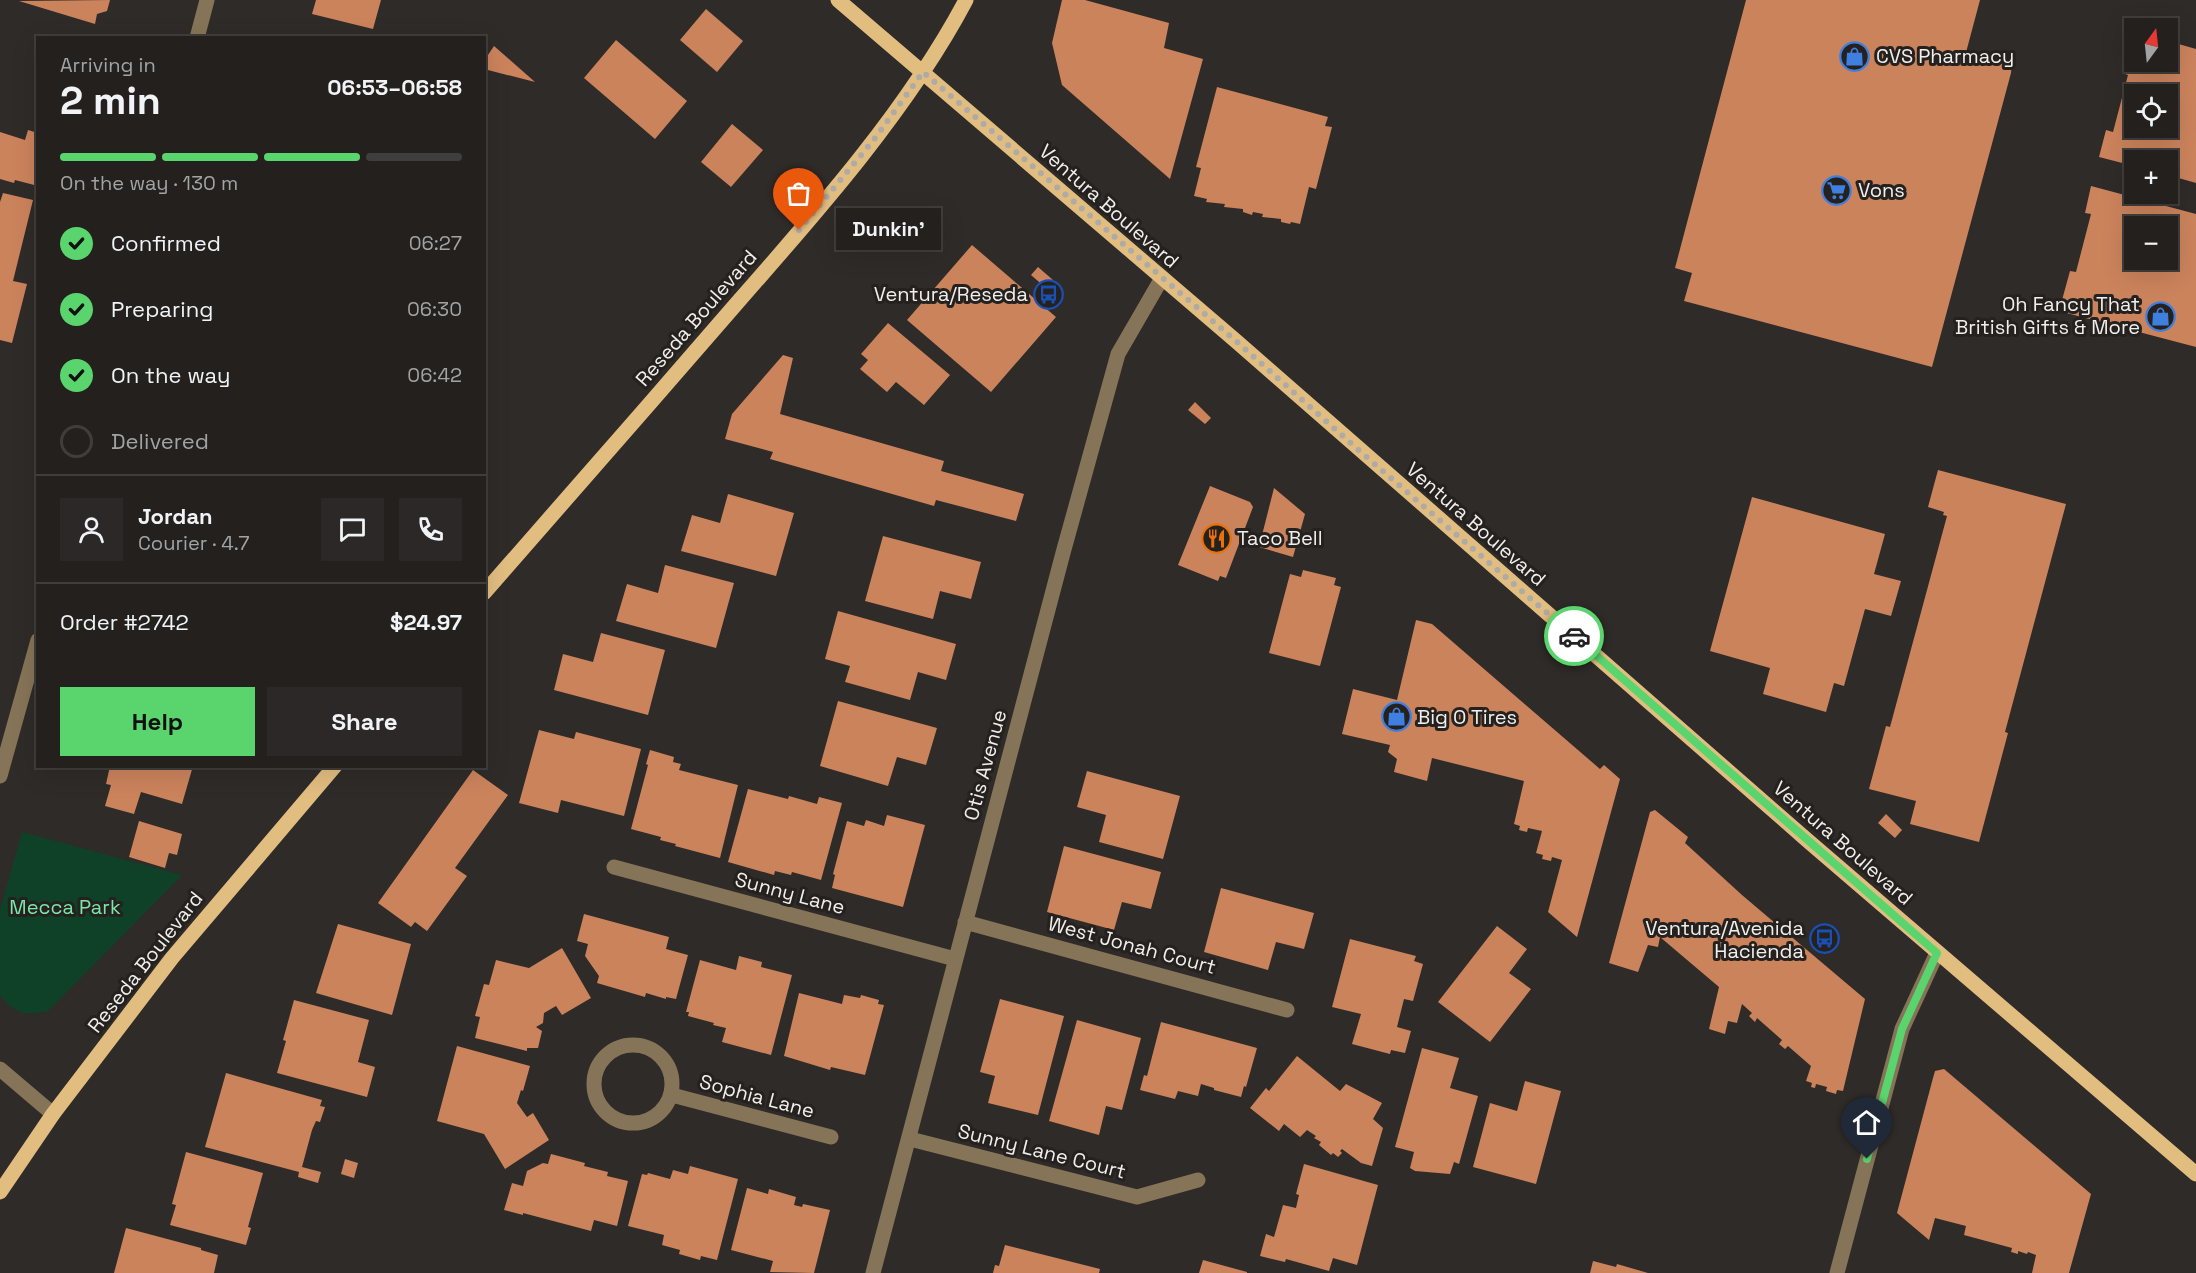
<!DOCTYPE html>
<html lang="en">
<head>
<meta charset="utf-8">
<style>
  body { margin:0; font-family:"Space Grotesk",sans-serif; background:#2b2827; color:#f1f3f6; height:100vh; display:flex; flex-direction:column; font-size:22px; white-space:nowrap }
  * { box-sizing:border-box; margin:0 }
  p { font-size:20px; color:#a3a3a4 }
  .icon { flex:none; width:33px; height:33px; fill:none; stroke:currentColor; stroke-width:2; stroke-linecap:round; stroke-linejoin:round }
  .map { position:relative; flex:1; overflow:hidden }
  .details { position:absolute; left:36px; top:36px; width:450px; height:732px; display:flex; flex-direction:column; background:#23201e; border-radius:0px; box-shadow:0 6px 24px #0002,0 0 0 2px #403e3c }
  .details>* { flex:none }
  .needle { width:39px; rotate:15deg }
  .fabs { position:absolute; left:2124px; top:18px; display:grid; gap:12px }
  .fabs a { display:grid; place-items:center; width:54px; height:54px; border-radius:0px; background:#23201e; box-shadow:0 6px 24px #0002,0 0 0 2px #403e3c; font-size:30px }
  .pin { position:absolute; display:grid; place-items:center; width:51px; height:51px; color:#fff; margin:-62px -26px; border-radius:50% 50% 50% 0; rotate:-45deg; box-shadow:0 0 6px #0007 }
  .pin .icon { rotate:45deg }
  .courier { position:absolute; display:grid; place-items:center; width:60px; height:60px; margin:-30px; border:4px solid #5ad56e; border-radius:50%; background:#fff; color:#222; box-shadow:0 2px 8px #0007 }
  .bubble { position:absolute; height:42px; border-radius:0px; background:#23201e; box-shadow:0 6px 24px #0002,0 0 0 2px #403e3c; font-size:20px; font-weight:700; line-height:42px; text-align:center }
  .head em { font-style:normal; font-weight:700 }
  .head div { display:flex; flex-direction:column-reverse }
  .head { display:flex; align-items:center; justify-content:space-between; height:102px; padding:0 24px }
  h1 { font-size:39px; font-weight:700; line-height:45px }
  .bar { display:grid; grid-template-columns:repeat(4,1fr); gap:9px 6px; align-content:center; height:72px; padding:0 24px }
  .bar i { height:8px; border-radius:4px; background:#403e3c }
  .bar .on { background:#5ad56e }
  .bar p { grid-column:span 4 }
  .line { display:flex; align-items:center; gap:15px; padding:0 24px; border-top:2px solid #403e3c }
  .line div { flex:1 }
  .round { display:grid; place-items:center; flex:none; width:63px; height:63px; border-radius:0px; background:#2b2827 }
  ol { padding:0 24px; list-style:none }
  li { display:flex; align-items:center; gap:18px; height:66px }
  li p { margin-inline-start:auto }
  li .icon { padding:6px; border-radius:50%; background:#5ad56e; color:#111; stroke-width:4 }
  li:last-child { color:#a3a3a4 }
  li i { width:33px; height:33px; border:3px solid #403e3c; border-radius:50% }
  .cta { display:flex; gap:12px; margin-top:auto; padding:12px 24px }
  .cta a { flex:1; height:69px; border-radius:0px; background:#5ad56e; color:#111; font-size:24px; font-weight:700; line-height:69px; text-align:center }
  .cta a+a { background:#2b2827; color:#f1f3f6 }
  .map>svg:first-child { display:block }
  .green { fill:#0f4128 }
  .building { fill:#cb835c; fill-rule:evenodd }
  .lines { fill:none; stroke-linecap:round; stroke-linejoin:round }
  .minor { stroke:#867458; stroke-width:15 }
  .major { stroke:#e2bd80; stroke-width:15 }
  .done { stroke:#adaaa8; stroke-width:6; stroke-dasharray:0 10.8 }
  .route { stroke:#5ad56e; stroke-width:8 }
  .labels { text-anchor:middle; dominant-baseline:central; stroke-width:6; stroke-linejoin:round; paint-order:stroke }
  .poi-label { font-size:20px; fill:#f1efed; stroke:#25211e; text-anchor:start }
  .street-label { font-size:20px; fill:#f1efed; stroke:#25211e }
  .park-label { font-size:20px; fill:#7ae8aa; stroke:#25211e }
</style>
</head>
<body>
<div class="map">
<svg width="2196" height="1273" viewBox="0 0 2196 1273">
  <rect width="100%" height="100%" fill="#2f2b28"/>
  <!-- green -->
  <path class="green" d="M22 832 182 875 48 1011C24 1016 17 1014 0 996V910Z"/>
  <!-- building -->
  <path class="building" d="M110 0 107 11 97 14 95 24 19 1Z
    M316 0H381L373 29 312 14Z
    M1062 0H1085L1169 23 1164 48 1203 59 1170 179 1062 85 1052 43Z
    M1746 0H1980L1964 60 1980 64 1982 55 2012 63 2011 73 1932 367 1684 301 1692 273 1675 268Z
    M706 9 743 41 717 72 680 40Z
    M2134 31V62H2168V41L2196 49V183L2168 175V160H2134V166L2099 157 2106 130 2113 132 2128 75 2122 73ZM2134 94H2168V128H2134Z
    M616 40 687 101 655 139 584 78Z
    M494 46 535 82 484 69V61Z
    M1217 87 1328 117 1325 126 1332 127 1316 189 1309 187 1300 224 1291 222 1290 224 1281 222V219L1262 217 1263 214 1253 212 1252 215 1243 212V209L1224 207 1225 204 1206 202 1207 199 1194 196 1201 168 1196 167Z
    M732 124 763 150 731 187 701 162Z
    M28 130 38 133V186L15 180 14 183 0 179V132L25 140Z
    M2091 186 2196 214V347L2059 311 2070 271 2076 272 2091 214 2085 213ZM2134 226H2168V260H2134Z
    M3 193 33 200 13 281 27 284 12 343 0 340V202Z
    M972 245 1056 317 991 392 907 320Z
    M1038 267 1053 280 1046 288 1031 275Z
    M888 323 950 375 924 405 896 382 887 392 860 369 868 360 861 354Z
    M783 355 793 358 780 414 944 461 941 471 1024 494 1016 521 936 500 934 506 770 459 773 452 725 439 732 414Z
    M1195 402 1211 418 1205 424 1188 410Z
    M1938 470 2066 504 2005 732 2008 733 1979 842 1910 824 1916 801 1869 789 1886 726 1890 727 1947 516 1943 515 1944 512 1928 507Z
    M1210 486 1250 502 1253 507 1226 578 1220 576 1218 581 1178 565Z
    M1274 488 1305 514 1293 557 1259 547Z
    M728 494 794 513 776 576 681 551 692 515 720 523Z
    M1752 497 1885 534 1874 574 1901 581 1891 616 1865 609 1844 686 1834 683 1826 712 1763 694 1770 668 1710 651Z
    M883 536 981 562 971 599 940 591 933 619 865 601Z
    M665 565 734 583 716 648 616 621 627 584 658 593Z
    M1303 570 1336 578 1334 585 1341 587 1320 666 1269 653 1290 574 1301 577Z
    M838 611 956 644 946 680 918 672 910 700 845 682 850 666 825 659Z
    M1416 620 1432 624 1600 769 1604 765 1620 779 1577 937 1548 912 1562 860 1552 857 1551 861 1542 859 1543 855 1536 853 1542 831 1528 828 1527 832 1519 830 1520 826 1514 824 1524 781 1432 758 1427 781 1394 772 1397 759 1388 752 1390 745 1342 734 1353 689 1397 700Z
    M601 633 665 650 648 715 554 690 563 654 593 662Z
    M838 701 937 728 926 765 897 757 888 786 820 766Z
    M539 730 574 739 576 732 641 749 624 816 561 800 558 813 519 803Z
    M650 750 674 757 673 762 681 764 679 770 738 785 720 858 675 846 676 844 660 840 661 837 631 829 648 765 646 764Z
    M110 766H193L182 804 141 792 134 814 105 806 111 785 106 784Z
    M473 770 508 795 455 868 467 876 427 931 415 922 411 927 378 903Z
    M1087 771 1180 796 1163 859 1099 842 1106 815 1077 807Z
    M748 789 788 799 789 796 817 804 819 797 842 803 821 880 792 872 791 875 775 871 774 875 728 862Z
    M1655 810 1688 837 1685 843 1742 895 1865 999 1843 1091 1837 1090 1836 1094 1826 1091 1827 1087 1816 1084 1815 1088 1811 1087 1812 1083 1806 1081 1811 1066 1788 1046 1785 1049 1779 1044 1782 1040 1757 1018 1755 1022 1749 1016 1752 1013 1742 1004 1737 1023 1728 1021 1725 1034 1709 1029 1719 987 1660 937 1658 947 1648 945 1638 972 1609 963 1650 812Z
    M1886 814 1902 830 1895 838 1878 823Z
    M887 815 925 825 903 907 832 888 835 875 833 874 847 821 864 826 866 820 884 826Z
    M139 821 182 834 177 855 169 853 165 868 129 857Z
    M1064 846 1161 872 1151 909 1122 902 1114 930 1047 912Z
    M1221 888 1314 913 1304 949 1276 942 1268 970 1204 952Z
    M584 914 669 937 666 949 688 955 676 999 666 997V999L646 993 645 997 597 983 599 976 585 956 588 944 577 941Z
    M338 924 411 944 392 1015 316 993Z
    M1497 926 1527 949 1509 973 1531 989 1490 1042 1438 1002Z
    M1350 939 1416 956 1414 961 1423 964 1413 1001 1404 999 1397 1027 1411 1031 1405 1053 1391 1050 1390 1054 1352 1044 1361 1014 1332 1007Z
    M562 948 591 998 562 1015 556 1006 544 1013 543 1023 536 1027 542 1031 538 1048H527V1051L475 1038 480 1017 475 1016 484 984 489 985 496 960 529 968Z
    M739 956 762 962 761 967 792 975 771 1055 722 1042 726 1028 713 1025 714 1023 688 1016 689 1012H686L700 960 736 970Z
    M799 993 842 1004 844 995 860 998 861 995 879 1000 878 1004 884 1005 865 1075 831 1067 830 1070 784 1056Z
    M1000 999 1064 1016 1038 1115 988 1103 995 1076 980 1072Z
    M294 1000 369 1020 358 1062 375 1067 367 1097 277 1073 286 1041 283 1040Z
    M1077 1020 1141 1038 1122 1110 1106 1106 1099 1135 1049 1121Z
    M1161 1022 1257 1048 1246 1087 1244 1086 1241 1097 1214 1090V1088L1201 1084 1198 1096 1178 1091 1175 1099 1140 1090 1144 1075 1147 1076Z
    M457 1046 530 1066 523 1091 521 1090 517 1103 527 1117 533 1113 549 1140 505 1169 484 1134 437 1121Z
    M1422 1048 1459 1058 1450 1088 1478 1096 1459 1164 1454 1162 1450 1174 1415 1171 1410 1168 1414 1152 1395 1147Z
    M1297 1056 1340 1091 1346 1084 1382 1103 1373 1119 1383 1128 1372 1166 1361 1163 1342 1149 1340 1151 1342 1153 1338 1157 1333 1153 1331 1155 1319 1145 1321 1142 1314 1138 1316 1136 1307 1130 1300 1137 1284 1124 1279 1131 1250 1108 1266 1088 1269 1091Z
    M1944 1069 2091 1194 2069 1273H2032L2036 1255 2028 1252 2027 1254 2018 1251V1254L2011 1252 2012 1248 1964 1235 1966 1226 1935 1218 1929 1240 1897 1213 1933 1078 1935 1071Z
    M226 1073 322 1100 320 1106 325 1107 320 1122 316 1121 312 1130 302 1167 321 1172 318 1183 298 1177 299 1172 205 1147Z
    M1525 1081 1561 1091 1536 1184 1473 1167 1490 1103 1517 1111Z
    M186 1152 263 1173 248 1227 251 1228 246 1245 170 1225 176 1205 172 1204Z
    M551 1154 585 1163 584 1166 608 1172 607 1176 628 1181 617 1226 594 1220 591 1231 523 1213V1215L504 1210 512 1183 523 1186 527 1171 543 1163 548 1164Z
    M345 1159 358 1163 354 1178 341 1174Z
    M1304 1164 1378 1185 1357 1265 1333 1258 1329 1271 1286 1259 1285 1262 1260 1256 1266 1234 1274 1237 1283 1205 1296 1208 1299 1195 1296 1194Z
    M690 1166 738 1179 717 1260 701 1256 700 1260 679 1254 680 1250 662 1245 664 1235 628 1226 642 1174 647 1175 648 1173 670 1179 673 1170 688 1174Z
    M747 1188 768 1194 769 1189 796 1197 794 1205 802 1207 803 1204 830 1210 814 1273 770 1272 773 1261 731 1250Z
    M126 1228 201 1248V1250L218 1255 214 1273H114Z
    M1005 1245 1100 1269 1099 1273H993L995 1265 999 1266Z
    M1203 1260 1247 1272V1273H1199Z
    M1593 1261 1616 1267 1617 1264 1648 1273H1590Z"/>
  <g class="lines">
    <!-- minor -->
    <path class="minor" d="M197 38 207 0
      M0 776 38 640
      M614 867 955 959
      M965 922 1287 1010
      M594 1084a39 39 0 1 1 78 0a39 39 0 1 1-78 0Z
      M0 1069 53 1114
      M672 1095 831 1137
      M910 1139 1137 1197 1198 1180
      M873 1273 1063 553 1118 354 1162 278
      M1837 1273 1902 1029 1937 953"/>
    <!-- major -->
    <path class="major" d="M838 0 1236 341 1807 840 2196 1174
      M484 593C569 496 653 400 737 303 818 211 909 108 966 0
      M0 1192 53 1114 172 958 335 766"/>
  </g>
  <g class="lines">
    <!-- done -->
    <path class="done" d="M799 230 876 137 923 72 1236 341 1363 454 1574 636"/>
    <!-- route -->
    <path class="route" d="M1574 636 1937 953 1902 1029 1867 1159"/>
  </g>
  <!-- icons -->
  <defs>
    <symbol id="shop-ring" viewBox="-11 -11 22 22"><circle r="9.5" fill="#25211e" stroke="#3f7fe0" stroke-width="1.5"/><path d="M-5-2.5h2.3a2.7 3.5 0 0 1 5.4 0H5L5.5 6h-11ZM-1.5-2.5h3a1.5 2.3 0 0 0-3 0Z" fill="#3f7fe0"/></symbol>
    <symbol id="supermarket-ring" viewBox="-11 -11 22 22"><circle r="9.5" fill="#25211e" stroke="#3f7fe0" stroke-width="1.5"/><path d="M-6-5.5h2.5l.6 2H6L4.5 2H-2.5L-4.4-4H-6ZM-1.5 3.2a1.3 1.3 0 1 0 .1 0ZM3 3.2a1.3 1.3 0 1 0 .1 0Z" fill="#3f7fe0"/></symbol>
    <symbol id="bus-ring" viewBox="-11 -11 22 22"><circle r="9.5" fill="#25211e" stroke="#1a4fb4" stroke-width="1.5"/><path d="M-5-6H5V4H4V6H2V4H-2V6H-4V4H-5ZM-3.5-4V0h7V-4ZM-3.5 1.2v1.5H-2V1.2ZM2 1.2v1.5H3.5V1.2Z" fill="#1a4fb4"/></symbol>
    <symbol id="restaurant-ring" viewBox="-11 -11 22 22"><circle r="9.5" fill="#25211e" stroke="#e8710a" stroke-width="1.5"/><path d="M-5-6h1v4h1v-4h1v4h1v-4h1v5L-1.5 .5V6h-2V.5L-5-1ZM5-6V6H3V1.5H1.5Q1.5-4 5-6Z" fill="#e8710a"/></symbol>
  </defs>
  <g fill-rule="evenodd">
    <use href="#shop-ring" x="1838" y="40" width="33" height="33"/>
    <use href="#supermarket-ring" x="1820" y="174" width="33" height="33"/>
    <use href="#bus-ring" x="1032" y="278" width="33" height="33"/>
    <use href="#shop-ring" x="2144" y="300" width="33" height="33"/>
    <use href="#restaurant-ring" x="1200" y="522" width="33" height="33"/>
    <use href="#shop-ring" x="1380" y="700" width="33" height="33"/>
    <use href="#bus-ring" x="1808" y="922" width="33" height="33"/>
  </g>
  <g class="labels">
    <!-- poi labels -->
    <g class="poi-label">
      <text x="1876" y="56">CVS Pharmacy</text>
      <text x="1858" y="190">Vons</text>
      <text x="1028" y="294" text-anchor="end">Ventura/Reseda</text>
      <text x="2140" y="304" text-anchor="end">Oh Fancy That<tspan x="2140" dy="23">British Gifts &amp; More</tspan></text>
      <text x="1237" y="538">Taco Bell</text>
      <text x="1417" y="717">Big O Tires</text>
      <text x="1804" y="928" text-anchor="end">Ventura/Avenida<tspan x="1804" dy="23">Hacienda</tspan></text>
    </g>
    <!-- street labels -->
    <g class="street-label">
      <text transform="translate(1109 206) rotate(41)">Ventura Boulevard</text>
      <text transform="translate(696 318) rotate(-49)">Reseda Boulevard</text>
      <text transform="translate(1476 524) rotate(41)">Ventura Boulevard</text>
      <text transform="translate(985 765) rotate(-75)">Otis Avenue</text>
      <text transform="translate(1843 843) rotate(41)">Ventura Boulevard</text>
      <text transform="translate(790 893) rotate(15)">Sunny Lane</text>
      <text transform="translate(1132 945) rotate(15)">West Jonah Court</text>
      <text transform="translate(145 962) rotate(-52)">Reseda Boulevard</text>
      <text transform="translate(757 1096) rotate(15)">Sophia Lane</text>
      <text transform="translate(1042 1151) rotate(14)">Sunny Lane Court</text>
    </g>
    <!-- park labels -->
    <g class="park-label">
      <text x="65" y="907">Mecca Park</text>
    </g>
  </g>
</svg>
<div class="fabs">
<a><svg class="needle" viewBox="-14 -14 28 28"><path d="M0-13l5 13h-10z" fill="#e53935"/><path d="M0 13l5-13h-10z" fill="#a3a3a4"/></svg></a>
<a><svg class="icon" aria-label="locate" viewBox="0 0 24 24"><circle cx="12" cy="12" r="6"/><path d="M12 2v4M12 18v4M2 12h4M18 12h4"/></svg></a>
<a>+</a>
<a>−</a>
</div>
<div class="pin" style="left:799px;top:230px;background:#ea580c"><svg class="icon" aria-label="bag" viewBox="0 0 24 24"><path d="M5 8h14l-1 12H6zM9 8a3 3 0 0 1 6 0"/></svg></div>
<div class="pin" style="left:1867px;top:1159px;background:#1f2937"><svg class="icon" aria-label="home" viewBox="0 0 24 24"><path d="M3 11l9-7 9 7M6 9v11h12V9"/></svg></div>
<div class="courier" style="left:1574px;top:636px"><svg class="icon" aria-label="car" viewBox="0 0 24 24"><path d="M5 17H2v-5l4-1 3-4h7l3 4 3 1v5h-3M9 17h6M6 11h13"/><circle cx="7" cy="17" r="2"/><circle cx="17" cy="17" r="2"/></svg></div>
<div class="bubble" style="left:836px;top:208px;width:105px">Dunkin'</div>
<section class="details">
<div class="head"><div><h1>2 min</h1><p>Arriving in</p></div><em>06:53–06:58</em></div>
<div class="bar"><i class="on"></i><i class="on"></i><i class="on"></i><i></i><p>On the way · 130 m</p></div>
<ol>
<li><svg class="icon" aria-label="check" viewBox="0 0 24 24"><path d="M5 12l5 5 9-10"/></svg>Confirmed<p>06:27</p></li>
<li><svg class="icon" aria-label="check" viewBox="0 0 24 24"><path d="M5 12l5 5 9-10"/></svg>Preparing<p>06:30</p></li>
<li><svg class="icon" aria-label="check" viewBox="0 0 24 24"><path d="M5 12l5 5 9-10"/></svg>On the way<p>06:42</p></li>
<li><i></i>Delivered</li>
</ol>
<div class="line" style="height:108px"><a class="round"><svg class="icon" aria-label="person" viewBox="0 0 24 24"><circle cx="12" cy="8" r="4"/><path d="M4 21q1-7 8-7t8 7"/></svg></a><div><b>Jordan</b><p>Courier · 4.7</p></div><a class="round"><svg class="icon" aria-label="chat" viewBox="0 0 24 24"><path d="M4 5h16v11H9l-5 4z"/></svg></a><a class="round"><svg class="icon" aria-label="phone" viewBox="0 0 24 24"><path d="M5 4h4l2 5-3 2q2 4 5 5l2-3 5 2v4C11 20 4 13 5 4z"/></svg></a></div>
<div class="line" style="height:78px"><div>Order #2742</div><b>$24.97</b></div>
<div class="cta"><a>Help</a><a>Share</a></div>
</section>
</div>
</body>
</html>
